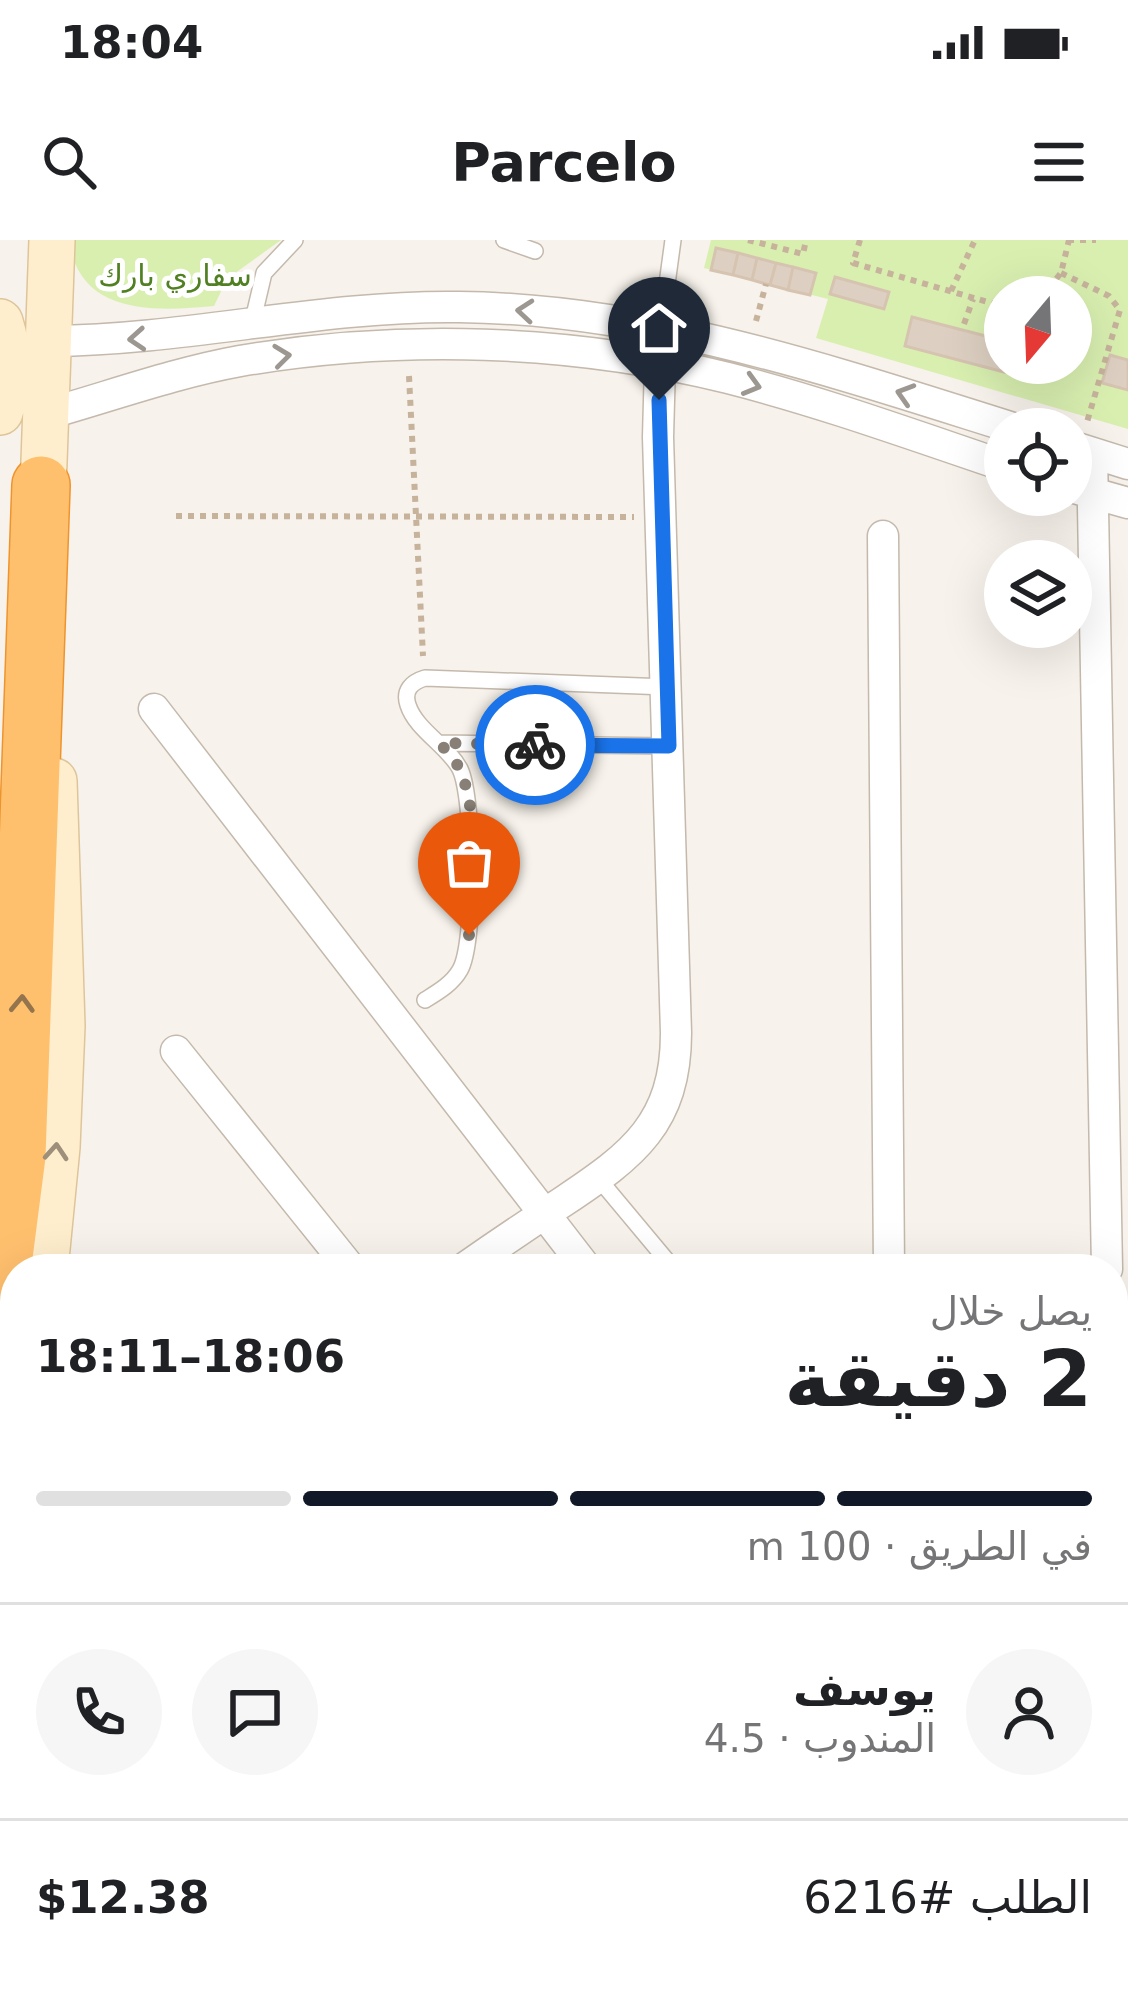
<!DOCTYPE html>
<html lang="ar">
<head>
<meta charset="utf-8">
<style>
  body { margin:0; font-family:"DejaVu Sans","Noto Naskh Arabic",sans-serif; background:#f6f6f6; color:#202124; direction:rtl; height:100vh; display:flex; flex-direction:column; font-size:45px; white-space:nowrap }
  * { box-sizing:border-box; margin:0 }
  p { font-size:39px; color:#757577 }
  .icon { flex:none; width:66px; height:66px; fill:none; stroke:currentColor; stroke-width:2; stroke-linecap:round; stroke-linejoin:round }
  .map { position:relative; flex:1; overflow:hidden; direction:ltr }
  .side { position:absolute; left:0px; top:1014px; width:1128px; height:747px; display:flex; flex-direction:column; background:#fff; border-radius:48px 48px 0 0; box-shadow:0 12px 48px #0002; direction:rtl }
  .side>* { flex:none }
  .needle { width:78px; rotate:199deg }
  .buttons { position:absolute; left:984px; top:36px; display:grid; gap:24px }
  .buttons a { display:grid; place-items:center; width:108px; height:108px; border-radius:50%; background:#fff; box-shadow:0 12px 48px #0002; font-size:60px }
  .pin { position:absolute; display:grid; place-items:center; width:102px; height:102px; color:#fff; margin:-123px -51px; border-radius:50% 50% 50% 0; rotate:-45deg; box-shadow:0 0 12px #0007 }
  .pin .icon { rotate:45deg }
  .courier { position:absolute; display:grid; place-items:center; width:120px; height:120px; margin:-60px; border:9px solid #1a73e8; border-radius:50%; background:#fff; color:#222; box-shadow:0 3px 15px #0007 }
  .head em { font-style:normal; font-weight:700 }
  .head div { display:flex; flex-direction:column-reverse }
  .head { display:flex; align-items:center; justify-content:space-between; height:204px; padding:0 36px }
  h1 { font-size:78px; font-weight:700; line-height:90px }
  .bar { display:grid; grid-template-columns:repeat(4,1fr); gap:18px 12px; align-content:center; height:144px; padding:0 36px }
  .bar i { height:15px; border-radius:9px; background:#e0e0e0 }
  .bar .selected { background:#111827 }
  .bar p { grid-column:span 4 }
  .line { display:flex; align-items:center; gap:30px; padding:0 36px; border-top:3px solid #e0e0e0 }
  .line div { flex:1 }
  .round { display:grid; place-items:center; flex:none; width:126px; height:126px; border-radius:63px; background:#f6f6f6 }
  .status { display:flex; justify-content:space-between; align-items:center; height:84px; padding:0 60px; background:#fff; direction:ltr }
  .status svg { height:33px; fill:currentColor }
  header { display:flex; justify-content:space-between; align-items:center; height:156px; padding:0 36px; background:#fff; font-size:54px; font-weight:700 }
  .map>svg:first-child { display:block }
  .green { fill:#d9efb0; fill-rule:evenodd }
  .building { fill:#ddd0c2; stroke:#d6c4b1; stroke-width:3 }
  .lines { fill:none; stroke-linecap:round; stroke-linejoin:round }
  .lane-casing { stroke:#c4b9ac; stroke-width:18 }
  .street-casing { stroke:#c4b9ac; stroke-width:33 }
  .secondary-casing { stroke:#dec599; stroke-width:48 }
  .highway-casing { stroke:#ee942e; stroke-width:60 }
  .path { stroke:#c7b39c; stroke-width:6; stroke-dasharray:6 6; stroke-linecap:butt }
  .lane { stroke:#fff; stroke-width:15 }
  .street { stroke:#fff; stroke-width:30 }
  .secondary { stroke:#ffeecd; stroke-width:45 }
  .highway { stroke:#ffc06e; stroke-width:57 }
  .oneway { stroke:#9d9791 }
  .oneway2 { stroke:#94744d }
  .oneway3 { stroke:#9d8f7a }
  .done { stroke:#888076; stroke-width:12; stroke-dasharray:0 21.6 }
  .route { stroke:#1a73e8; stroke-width:15 }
  .labels { text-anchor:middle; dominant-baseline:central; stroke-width:10; stroke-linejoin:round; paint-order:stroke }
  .park-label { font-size:30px; fill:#508022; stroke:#fff }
</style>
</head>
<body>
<div class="status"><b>18:04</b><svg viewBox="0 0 49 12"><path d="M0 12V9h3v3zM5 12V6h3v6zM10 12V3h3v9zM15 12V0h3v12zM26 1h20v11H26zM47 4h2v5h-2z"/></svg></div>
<header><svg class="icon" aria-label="menu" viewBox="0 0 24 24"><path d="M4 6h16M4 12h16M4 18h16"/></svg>Parcelo<svg class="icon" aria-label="search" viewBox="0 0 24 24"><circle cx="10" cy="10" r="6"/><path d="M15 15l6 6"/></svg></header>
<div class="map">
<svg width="1128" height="1760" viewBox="0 0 1128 1760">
  <rect width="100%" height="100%" fill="#f7f2eb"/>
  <!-- green -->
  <path class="green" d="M69 0H281L227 39 214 66C158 71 79 77 69 0Z
    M711 0H1128V189L816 98 828 59 704 28ZM1005 57H1071V123H1005Z"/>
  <!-- building -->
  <path class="building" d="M716 8 738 13 733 35 711 30Z
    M738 13 757 18 752 40 733 35Z
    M757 18 776 23 770 45 752 40Z
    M776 23 793 27 788 50 770 45Z
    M793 27 816 33 810 55 788 50Z
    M835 37 889 52 884 69 830 54Z
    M912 77 1005 101 1004 132 905 106Z
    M1110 115 1128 120V150L1102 143Z"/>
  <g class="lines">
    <defs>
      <path id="lane" d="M504 0 535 11
        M252 84 264 33 295 0
        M661 88 673 0
        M440 503 669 506
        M425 760C438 752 452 744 460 730 476 703 474 558 460 529 448 506 416 490 408 465 403 450 412 442 425 438L667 447
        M598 938 674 1029"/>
      <path id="street" d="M51 101C188 100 321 65 459 67 652 69 834 132 1016 189
        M47 174C111 156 174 133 240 121 400 94 570 99 728 138 822 162 913 195 1005 226
        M1071 206 1128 224
        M1092 213 1107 1029
        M1071 247 1128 263
        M883 296 889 1029
        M154 469 587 1029
        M176 811 351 1029
        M463 1029C496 1006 530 983 564 961 633 915 676 883 676 793L658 197 661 88
        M1113 1185 1128 1237
        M1113 1593 1128 1584
        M396 1746 397 1760
        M636 1746 669 1760
        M710 1746 730 1760
        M59 1760 65 1746
        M754 1760 757 1746"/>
      <path id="secondary" d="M0 82C10 113 11 141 0 172
        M42 277 52 0
        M45 1029 57 907 62 786 54 541
        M37 1746 38 1760"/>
      <path id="highway" d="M0 1048 17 916 41 245"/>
    </defs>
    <!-- lane casing -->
    <use href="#lane" class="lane-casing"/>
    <!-- street casing -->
    <use href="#street" class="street-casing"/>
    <!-- secondary casing -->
    <use href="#secondary" class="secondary-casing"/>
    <!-- highway casing -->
    <use href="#highway" class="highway-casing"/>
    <!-- path -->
    <path class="path" d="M748 0 803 14 806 0
      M860 0 853 23 1005 67
      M1068 0H1096
      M1061 33 1109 56 1120 70 1087 182
      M951 51 975 0
      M1041 57 1061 33 1069 0
      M756 81 766 44
      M964 84 973 59
      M409 136 423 416
      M176 276 634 277
      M1113 1345 1128 1337
      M217 1746V1760
      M581 1746V1760"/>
    <!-- lane -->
    <use href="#lane" class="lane"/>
    <!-- street -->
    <use href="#street" class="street"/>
    <!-- secondary -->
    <use href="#secondary" class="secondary"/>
    <!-- highway -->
    <use href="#highway" class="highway"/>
  </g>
  <!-- one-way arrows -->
  <defs><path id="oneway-chevron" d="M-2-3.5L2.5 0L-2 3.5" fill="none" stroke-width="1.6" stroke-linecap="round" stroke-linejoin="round" transform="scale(3)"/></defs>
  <g class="oneway">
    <use href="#oneway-chevron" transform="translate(525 71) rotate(-175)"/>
    <use href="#oneway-chevron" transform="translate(137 99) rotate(176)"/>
    <use href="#oneway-chevron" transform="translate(282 116) rotate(-7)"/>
    <use href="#oneway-chevron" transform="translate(752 145) rotate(16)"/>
    <use href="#oneway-chevron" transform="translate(905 154) rotate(-163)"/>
  </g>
  <use class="oneway2" href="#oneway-chevron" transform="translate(22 764) rotate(-88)"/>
  <use class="oneway3" href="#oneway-chevron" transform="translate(56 912) rotate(-86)"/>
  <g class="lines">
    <!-- done -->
    <path class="done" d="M469 695 470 558 459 527 440 503 535 505"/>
    <!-- route -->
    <path class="route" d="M535 505 669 506 659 160"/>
  </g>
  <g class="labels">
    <!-- park labels -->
    <g class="park-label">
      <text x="175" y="35">سفاري بارك</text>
    </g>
  </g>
</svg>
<div class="buttons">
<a><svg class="needle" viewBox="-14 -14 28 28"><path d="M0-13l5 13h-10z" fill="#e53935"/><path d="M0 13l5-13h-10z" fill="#757577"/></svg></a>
<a><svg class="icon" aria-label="locate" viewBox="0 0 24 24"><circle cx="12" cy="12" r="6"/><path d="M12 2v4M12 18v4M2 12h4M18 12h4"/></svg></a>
<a><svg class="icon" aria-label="layers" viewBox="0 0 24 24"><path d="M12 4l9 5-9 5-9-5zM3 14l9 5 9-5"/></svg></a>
</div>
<div class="pin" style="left:469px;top:695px;background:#ea580c"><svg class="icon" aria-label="bag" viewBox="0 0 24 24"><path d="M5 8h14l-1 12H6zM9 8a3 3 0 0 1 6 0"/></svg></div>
<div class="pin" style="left:659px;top:160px;background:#1f2937"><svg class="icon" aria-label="home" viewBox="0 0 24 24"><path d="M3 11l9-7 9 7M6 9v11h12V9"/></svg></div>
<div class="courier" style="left:535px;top:505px"><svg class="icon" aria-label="bike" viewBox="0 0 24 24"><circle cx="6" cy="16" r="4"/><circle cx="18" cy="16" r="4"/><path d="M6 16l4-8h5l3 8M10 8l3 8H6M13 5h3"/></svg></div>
<section class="side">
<div class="head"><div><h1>2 دقيقة</h1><p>يصل خلال</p></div><em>18:06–18:11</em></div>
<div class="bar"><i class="selected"></i><i class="selected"></i><i class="selected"></i><i></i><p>في الطريق · 100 m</p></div>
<div class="line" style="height:216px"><a class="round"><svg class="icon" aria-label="person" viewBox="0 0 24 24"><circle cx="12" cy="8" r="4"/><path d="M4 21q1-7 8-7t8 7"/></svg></a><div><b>يوسف</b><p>المندوب · 4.5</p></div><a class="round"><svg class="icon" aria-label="chat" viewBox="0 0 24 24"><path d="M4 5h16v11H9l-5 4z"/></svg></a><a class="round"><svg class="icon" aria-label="phone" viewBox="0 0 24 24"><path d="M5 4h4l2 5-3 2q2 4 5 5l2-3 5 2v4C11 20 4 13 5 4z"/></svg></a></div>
<div class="line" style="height:156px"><div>الطلب #6216</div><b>$12.38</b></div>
</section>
</div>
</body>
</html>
